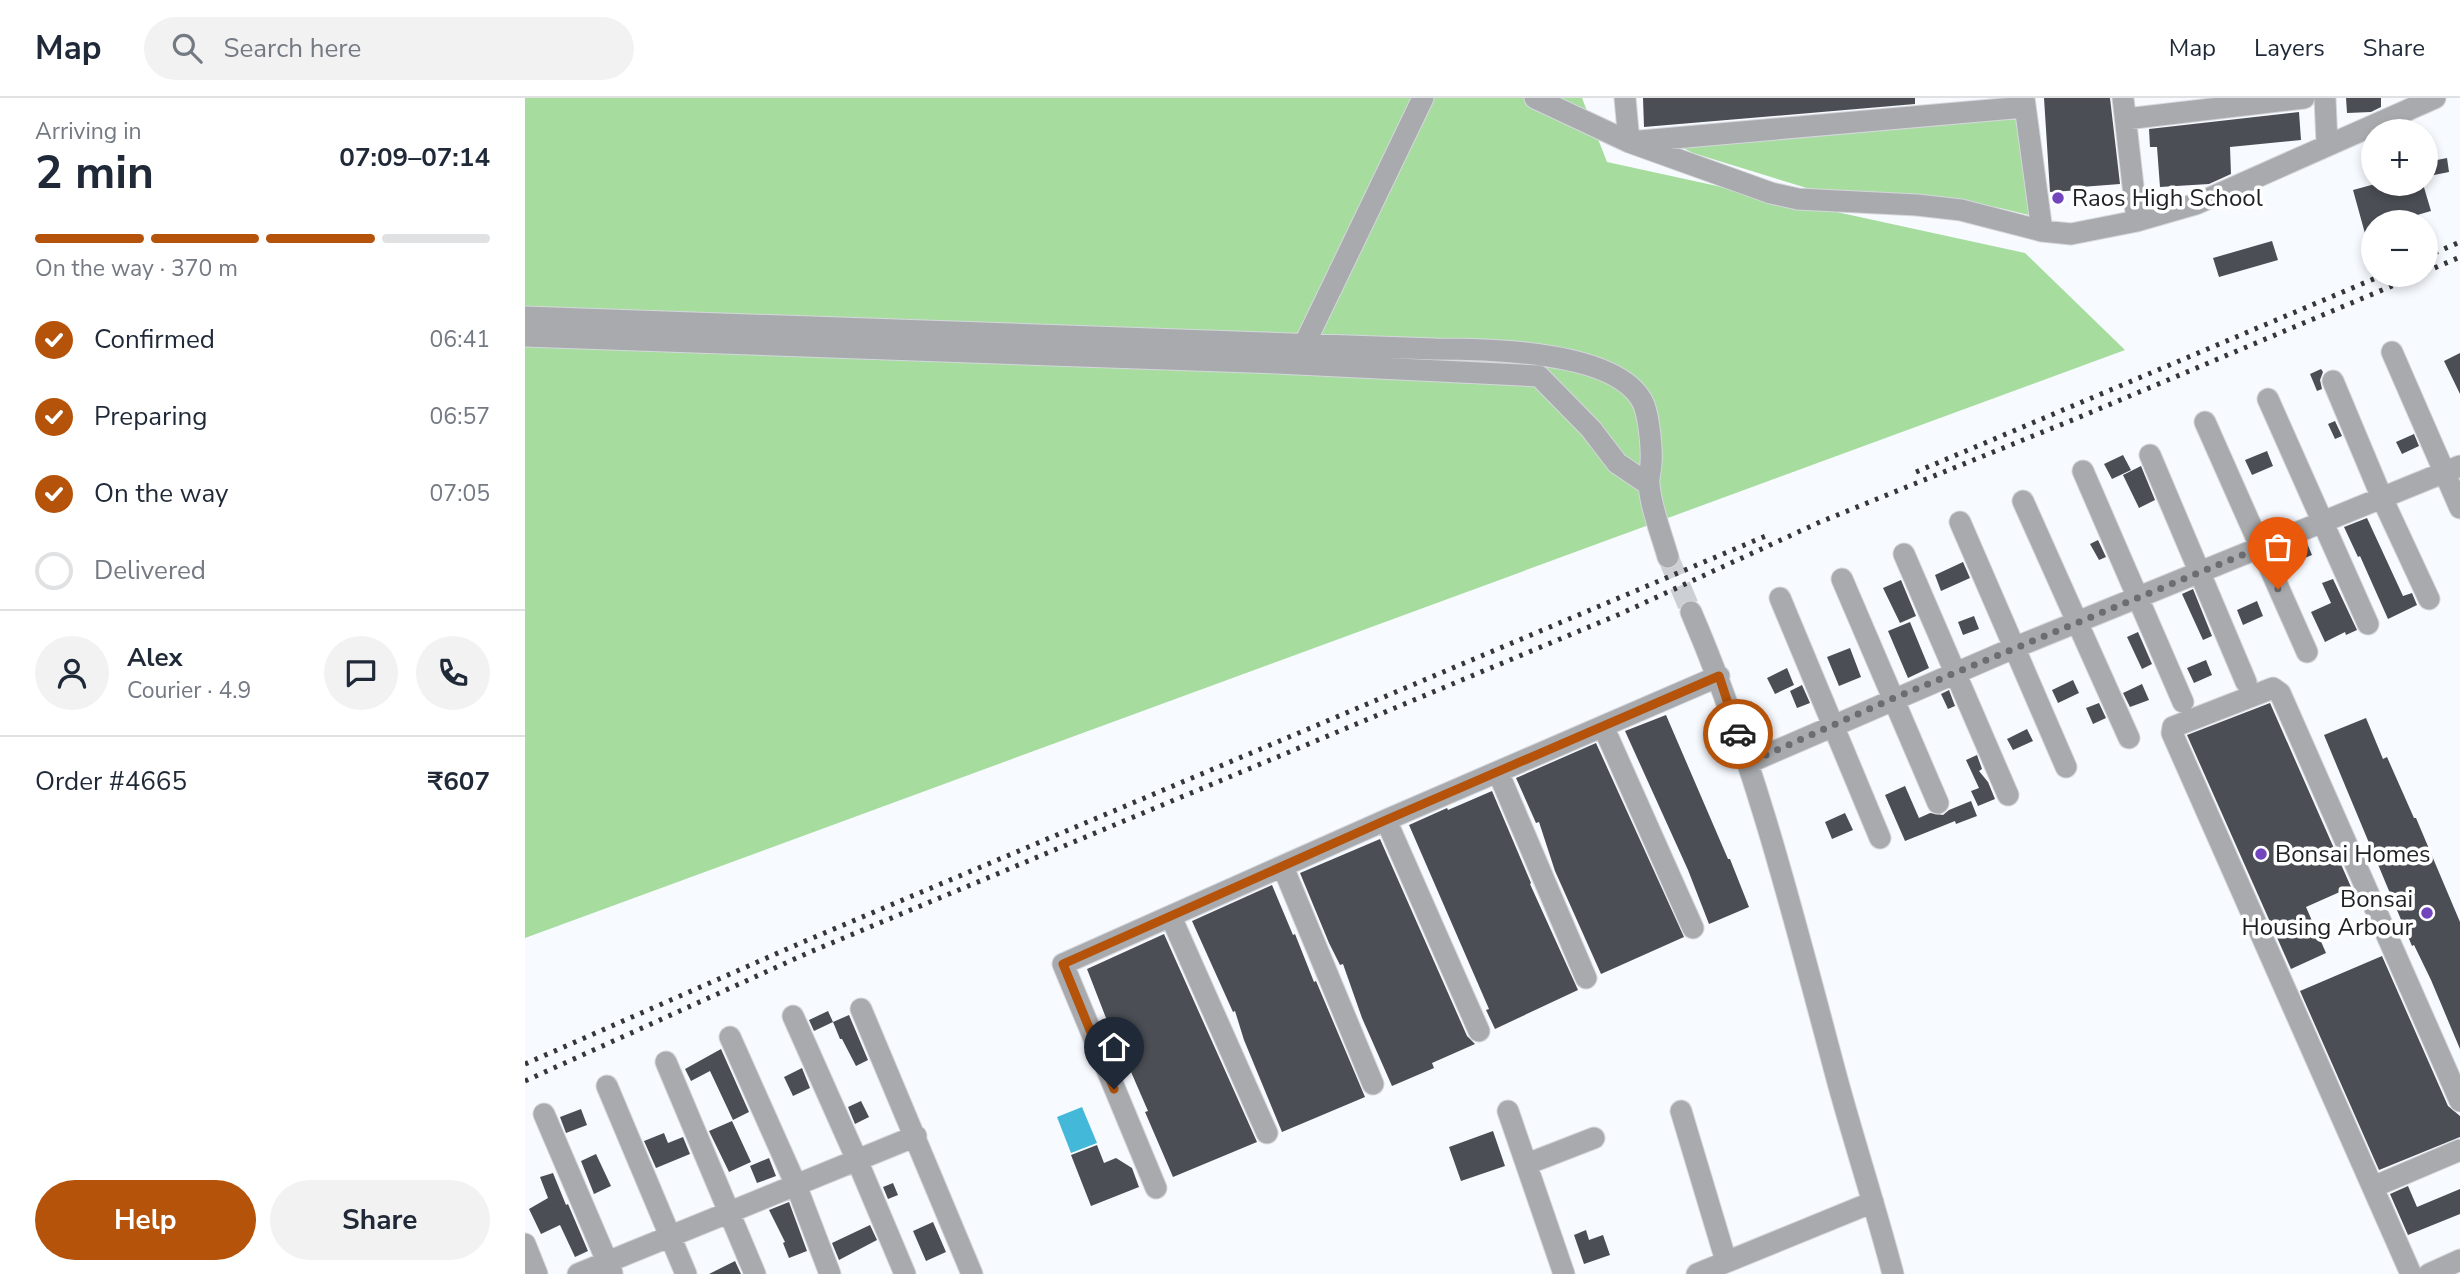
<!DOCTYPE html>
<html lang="en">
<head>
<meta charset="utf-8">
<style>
  body { margin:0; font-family:"Nunito Sans",sans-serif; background:#f2f2f3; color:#1f2937; height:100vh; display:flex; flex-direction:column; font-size:26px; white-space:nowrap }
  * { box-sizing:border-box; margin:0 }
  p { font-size:23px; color:#747a83 }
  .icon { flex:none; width:38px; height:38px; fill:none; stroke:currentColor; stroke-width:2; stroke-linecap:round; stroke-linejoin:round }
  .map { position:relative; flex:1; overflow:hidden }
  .details { display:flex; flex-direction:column; background:#fff; width:525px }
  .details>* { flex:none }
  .fabs { position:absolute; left:1836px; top:21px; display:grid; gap:14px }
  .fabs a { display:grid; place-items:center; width:77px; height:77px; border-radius:50%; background:#fff; box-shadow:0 4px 10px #0003; font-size:35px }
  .pin { position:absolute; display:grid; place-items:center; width:60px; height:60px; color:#fff; margin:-72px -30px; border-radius:50% 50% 50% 0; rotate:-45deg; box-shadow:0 0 7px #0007 }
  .pin .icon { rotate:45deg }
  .courier { position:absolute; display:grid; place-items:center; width:70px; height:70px; margin:-35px; border:5px solid #b45309; border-radius:50%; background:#fff; color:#222; box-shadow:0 2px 9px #0007 }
  .overview em { font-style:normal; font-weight:700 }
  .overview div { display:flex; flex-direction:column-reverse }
  .overview { display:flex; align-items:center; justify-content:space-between; height:119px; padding:0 35px }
  h1 { font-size:46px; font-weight:700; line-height:52px }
  .bar { display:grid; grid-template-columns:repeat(4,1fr); gap:10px 7px; align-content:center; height:84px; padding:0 35px }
  .bar i { height:9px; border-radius:5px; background:#e0e1e3 }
  .bar .current { background:#b45309 }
  .bar p { grid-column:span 4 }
  .line { display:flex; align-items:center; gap:18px; padding:0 35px; border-top:2px solid #e0e1e3 }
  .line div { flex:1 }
  .round { display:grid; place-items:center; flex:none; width:74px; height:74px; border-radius:37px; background:#f2f2f3 }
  ol { padding:0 35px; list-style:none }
  li { display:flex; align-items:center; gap:21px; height:77px }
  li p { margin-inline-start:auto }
  li .icon { padding:7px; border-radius:50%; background:#b45309; color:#fff; stroke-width:4 }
  li:last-child { color:#747a83 }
  li i { width:38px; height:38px; border:4px solid #e0e1e3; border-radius:50% }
  .cta { display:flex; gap:14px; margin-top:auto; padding:14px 35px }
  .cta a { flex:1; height:80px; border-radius:42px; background:#b45309; color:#fff; font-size:28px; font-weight:700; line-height:80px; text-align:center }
  .cta a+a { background:#f2f2f3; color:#1f2937 }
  header { display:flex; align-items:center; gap:42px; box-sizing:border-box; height:98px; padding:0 35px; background:#fff; border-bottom:2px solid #e0e1e3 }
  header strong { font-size:33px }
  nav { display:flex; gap:38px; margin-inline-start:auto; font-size:24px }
  .search { width:490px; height:63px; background:#f2f2f3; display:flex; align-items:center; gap:18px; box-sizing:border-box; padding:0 24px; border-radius:38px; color:#747a83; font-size:26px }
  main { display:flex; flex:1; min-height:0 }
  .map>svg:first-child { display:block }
  .green { fill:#a6dc9e }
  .water { fill:#44b8d9 }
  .building { fill:#4b4f55 }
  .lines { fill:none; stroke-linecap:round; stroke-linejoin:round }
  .minor-tunnel { stroke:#cccfd3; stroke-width:21; stroke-dasharray:21 10; stroke-linecap:butt }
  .minor-casing { stroke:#d4d7dc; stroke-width:23 }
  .minor { stroke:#a9aaad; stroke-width:21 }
  .rail { stroke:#35373b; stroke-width:5; stroke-dasharray:3.5 7; stroke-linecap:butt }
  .done { stroke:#6b6d71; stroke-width:7; stroke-dasharray:0 12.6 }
  .route { stroke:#b45309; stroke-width:9 }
  .poi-dot { fill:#7245bd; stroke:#fff; stroke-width:2.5 }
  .labels { text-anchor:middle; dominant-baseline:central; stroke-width:7; stroke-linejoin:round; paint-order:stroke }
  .poi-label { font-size:24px; fill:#1f2124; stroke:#fff; text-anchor:start }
</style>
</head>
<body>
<header>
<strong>Map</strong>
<div class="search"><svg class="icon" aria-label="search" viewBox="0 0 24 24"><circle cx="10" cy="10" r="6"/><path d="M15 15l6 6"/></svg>Search here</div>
<nav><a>Map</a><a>Layers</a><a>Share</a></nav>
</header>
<main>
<section class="details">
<div class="overview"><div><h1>2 min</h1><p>Arriving in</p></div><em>07:09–07:14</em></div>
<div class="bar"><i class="current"></i><i class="current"></i><i class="current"></i><i></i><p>On the way · 370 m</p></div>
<ol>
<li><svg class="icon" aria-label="check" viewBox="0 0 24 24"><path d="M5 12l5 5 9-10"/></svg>Confirmed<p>06:41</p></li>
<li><svg class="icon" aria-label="check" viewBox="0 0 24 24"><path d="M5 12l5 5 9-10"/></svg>Preparing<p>06:57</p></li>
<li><svg class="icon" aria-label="check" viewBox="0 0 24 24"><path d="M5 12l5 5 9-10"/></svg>On the way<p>07:05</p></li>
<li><i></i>Delivered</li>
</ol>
<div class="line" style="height:126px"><a class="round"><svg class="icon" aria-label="person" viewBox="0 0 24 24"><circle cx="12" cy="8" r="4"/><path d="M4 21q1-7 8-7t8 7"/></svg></a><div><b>Alex</b><p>Courier · 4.9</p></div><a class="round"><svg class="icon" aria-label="chat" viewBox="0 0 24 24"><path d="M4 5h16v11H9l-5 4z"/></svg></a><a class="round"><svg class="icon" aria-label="phone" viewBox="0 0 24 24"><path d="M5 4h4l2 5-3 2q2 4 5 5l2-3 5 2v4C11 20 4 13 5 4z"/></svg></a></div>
<div class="line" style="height:91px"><div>Order #4665</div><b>₹607</b></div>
<div class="cta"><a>Help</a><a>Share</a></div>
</section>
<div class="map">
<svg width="1935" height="1176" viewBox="0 0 1935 1176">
  <rect width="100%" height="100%" fill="#f7faff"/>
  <!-- green -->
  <path class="green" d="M0 0H1057L1082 64 1500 155 1600 252 0 840Z
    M1496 20 1508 118 1475 110 1386 98 1285 91 1168 55 1146 44Z"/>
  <!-- water -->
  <path class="water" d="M557 1009 572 1045 546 1055 532 1019Z"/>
  <!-- building -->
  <path class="building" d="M1118 0H1390V6L1119 29Z
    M1519 0H1585L1595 86 1556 89 1557 92 1525 94Z
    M1821 0H1856V9L1846 14 1822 15Z
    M1774 14 1776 42 1705 49 1706 76 1684 86 1635 89 1632 49H1625L1624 31Z
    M1922 60 1924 74 1904 78 1902 64Z
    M1850 86H1898L1906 113 1868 124H1848V149L1844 150 1828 92Z
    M1747 143 1753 162 1694 179 1688 160Z
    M1935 255V296L1919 263Z
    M1796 271 1798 274 1795 282 1797 291 1792 293 1785 276Z
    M1810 323 1817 338 1810 341 1803 326Z
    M1889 336 1894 348 1877 356 1871 344Z
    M1742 353 1748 368 1727 377 1720 362Z
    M1598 357 1606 372 1587 381 1579 366Z
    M1616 368 1630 402 1614 410 1598 377Z
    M1842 420 1878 498 1887 495 1892 507 1863 521 1835 458 1833 459 1819 429Z
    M1573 442 1581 459 1574 462 1565 446Z
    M1782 445 1787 457 1765 466 1759 454Z
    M1438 464 1445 480 1416 493 1410 477Z
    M1808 481 1832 532 1821 537 1820 534 1800 544 1786 514 1806 505 1797 485Z
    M1376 482 1391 518 1375 525 1358 490Z
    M1668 491 1687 538 1678 542 1657 496Z
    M1732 503 1738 518 1718 527 1712 512Z
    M1449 518 1454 531 1438 537 1433 524Z
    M1385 524 1404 570 1383 580 1363 533Z
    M1613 534 1627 566 1617 571 1602 539Z
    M1325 550 1336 579 1314 588 1302 559Z
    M1681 562 1687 577 1669 585 1662 570Z
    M1262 570 1269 587 1250 596 1242 580Z
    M1548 582 1554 595 1533 605 1527 592Z
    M1617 586 1624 602 1605 609 1598 595Z
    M1277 587 1285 605 1272 610 1265 593Z
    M1424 592 1430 608 1423 611 1416 596Z
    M1574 605 1581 620 1568 626 1561 610Z
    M1745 605 1826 789 1781 809 1801 855 1766 871 1662 637Z
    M1141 617 1203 761H1205L1224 809 1184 826 1163 772 1100 633Z
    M1841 620 1858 661 1862 659 1889 720H1891L1935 824V951L1906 882 1889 847 1887 848 1799 637Z
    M1502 631 1508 643 1488 652 1482 641Z
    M1071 645 1159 839 1076 876 1030 773 1014 724 1011 725 991 680Z
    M1452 657 1457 671 1454 673 1463 684 1470 701 1453 708 1446 693 1454 690 1441 662Z
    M1380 688 1394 720 1405 715 1418 717 1424 712 1446 703 1452 718 1431 726 1430 723 1380 743 1360 697Z
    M967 693 1006 785 1005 786 1053 892 970 931 961 912 964 911 884 727 922 710 923 712Z
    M1320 715 1328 732 1307 741 1300 724Z
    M855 741 942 938 950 946 907 965 909 970 867 988 837 920 818 866 815 867 804 845 775 775Z
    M747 787 768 837 770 836 789 884 791 883 840 999 757 1034 719 942 710 913 708 914 667 823Z
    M639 836 732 1044 648 1079 620 1014 623 1013 590 937 588 938 562 871Z
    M1857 858 1923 1008 1935 1018V1039L1854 1072 1775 893Z
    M303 913 308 924 289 933 284 922Z
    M324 917 343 962 331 968 317 941H315L308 924Z
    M196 951 224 1014 208 1022 185 973 166 983 160 971Z
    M277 970 285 990 268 998 259 979Z
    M336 1003 344 1019 330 1026 323 1009Z
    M56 1011 62 1027 41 1035 35 1019Z
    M207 1023 226 1064 204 1074 184 1033Z
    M968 1033 980 1068 936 1083 924 1049Z
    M139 1035 143 1045 158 1039 165 1056 131 1070 119 1043Z
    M572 1047 579 1065 591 1060 607 1070 614 1089 566 1108 546 1057Z
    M71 1056 86 1088 69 1096 56 1063Z
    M244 1060 251 1078 232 1085 225 1068Z
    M28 1075 41 1107 43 1106 63 1153 50 1159 35 1127 16 1136 4 1111 23 1100 15 1079Z
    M368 1085 373 1097 363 1101 358 1089Z
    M1883 1088 1892 1109 1935 1091V1116L1883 1137 1865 1096Z
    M264 1104 282 1153 264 1160 258 1145 260 1144 244 1112Z
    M408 1124 421 1154 401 1163 388 1133Z
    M345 1127 352 1142 314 1162 307 1145Z
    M1061 1132 1064 1142 1078 1137 1085 1157 1059 1166 1049 1137Z
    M210 1163 216 1176H184Z"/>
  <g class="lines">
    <!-- minor-tunnel -->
    <path class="minor-tunnel" d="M1143 459 1166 514"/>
    <defs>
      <path id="minor" d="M1010 0 1104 44 1500 9
        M1100 0 1104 44 1246 95 1273 101 1392 107 1436 112 1517 133 1546 136 1612 123 1671 106 1910 0
        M1499 0 1517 133
        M1598 0 1612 123
        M1800 0 1802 46
        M1601 21 1779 0
        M0 219 910 251C961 251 1096 252 1119 307 1124 320 1127 351 1126 365 1126 372 1123 379 1124 386 1125 407 1137 438 1143 459
        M0 238 752 265 1014 278 1066 331 1092 365 1123 386
        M1867 254 1935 410
        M777 257 780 245 898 0
        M1808 283 1857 400 1904 501
        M1743 301 1843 526
        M1680 324 1782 554
        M1625 357 1721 584
        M1558 373 1658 604
        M1498 403 1604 640
        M1435 424 1541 669
        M1379 456 1483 697
        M1317 481 1413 705
        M1255 500 1355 740
        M1166 514C1231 665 1270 824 1312 981 1330 1047 1351 1111 1368 1176
        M1078 628 1168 830
        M1223 665 1491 549 1935 368
        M973 674 1061 880
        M861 722 954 933
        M758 769 848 986
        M646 819 742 1035
        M336 911 447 1176
        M268 918 332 1062 380 1176
        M205 939 271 1087 305 1176
        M141 964 230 1176
        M82 988 161 1176
        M983 1013 1039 1176
        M1156 1013 1201 1163
        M19 1016 87 1175
        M1002 1066 1069 1040
        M1848 1089 1935 1052
        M631 1090 538 866 861 722 1194 578
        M0 1146 12 1176
        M53 1176 391 1038
        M1172 1176 1348 1104
        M1886 1176 1647 635 1648 629 1748 590 1755 595 1935 1003
        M1904 1176 1935 1162"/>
    </defs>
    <!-- minor casing -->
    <use href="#minor" class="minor-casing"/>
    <!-- minor -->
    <use href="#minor" class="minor"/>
    <!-- rail -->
    <path class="rail" d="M1900 159 1935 144
      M1900 174 1935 159
      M1391 374 1858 177
      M0 966 278 844 1243 437
      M0 983 285 854 1095 516 1295 424 1550 321 1893 177"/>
  </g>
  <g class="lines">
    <!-- done -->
    <path class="done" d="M1213 636 1223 665 1369 600 1734 450 1753 491"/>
    <!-- route -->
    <path class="route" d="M589 991 538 866 861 722 1194 578 1213 636"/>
  </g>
  <!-- markers -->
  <g class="poi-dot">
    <circle cx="1533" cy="100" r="7"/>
    <circle cx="1736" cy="756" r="7"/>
    <circle cx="1902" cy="815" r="7"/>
  </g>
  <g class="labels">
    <!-- poi labels -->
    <g class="poi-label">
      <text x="1547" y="100">Raos High School</text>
      <text x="1750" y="756">Bonsai Homes</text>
      <text x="1888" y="801" text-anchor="end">Bonsai<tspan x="1888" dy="28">Housing Arbour</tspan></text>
    </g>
  </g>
</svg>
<div class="fabs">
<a>+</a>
<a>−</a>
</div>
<div class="pin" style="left:1753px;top:491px;background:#ea580c"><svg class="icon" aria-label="bag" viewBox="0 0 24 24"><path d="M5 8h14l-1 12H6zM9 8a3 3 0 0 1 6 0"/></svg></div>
<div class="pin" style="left:589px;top:991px;background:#1f2937"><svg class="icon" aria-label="home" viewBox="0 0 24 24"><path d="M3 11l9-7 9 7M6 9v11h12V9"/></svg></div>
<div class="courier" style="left:1213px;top:636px"><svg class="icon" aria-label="car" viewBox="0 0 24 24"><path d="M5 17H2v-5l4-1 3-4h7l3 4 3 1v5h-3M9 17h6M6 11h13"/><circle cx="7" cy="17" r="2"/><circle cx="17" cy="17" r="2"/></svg></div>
</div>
</main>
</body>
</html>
